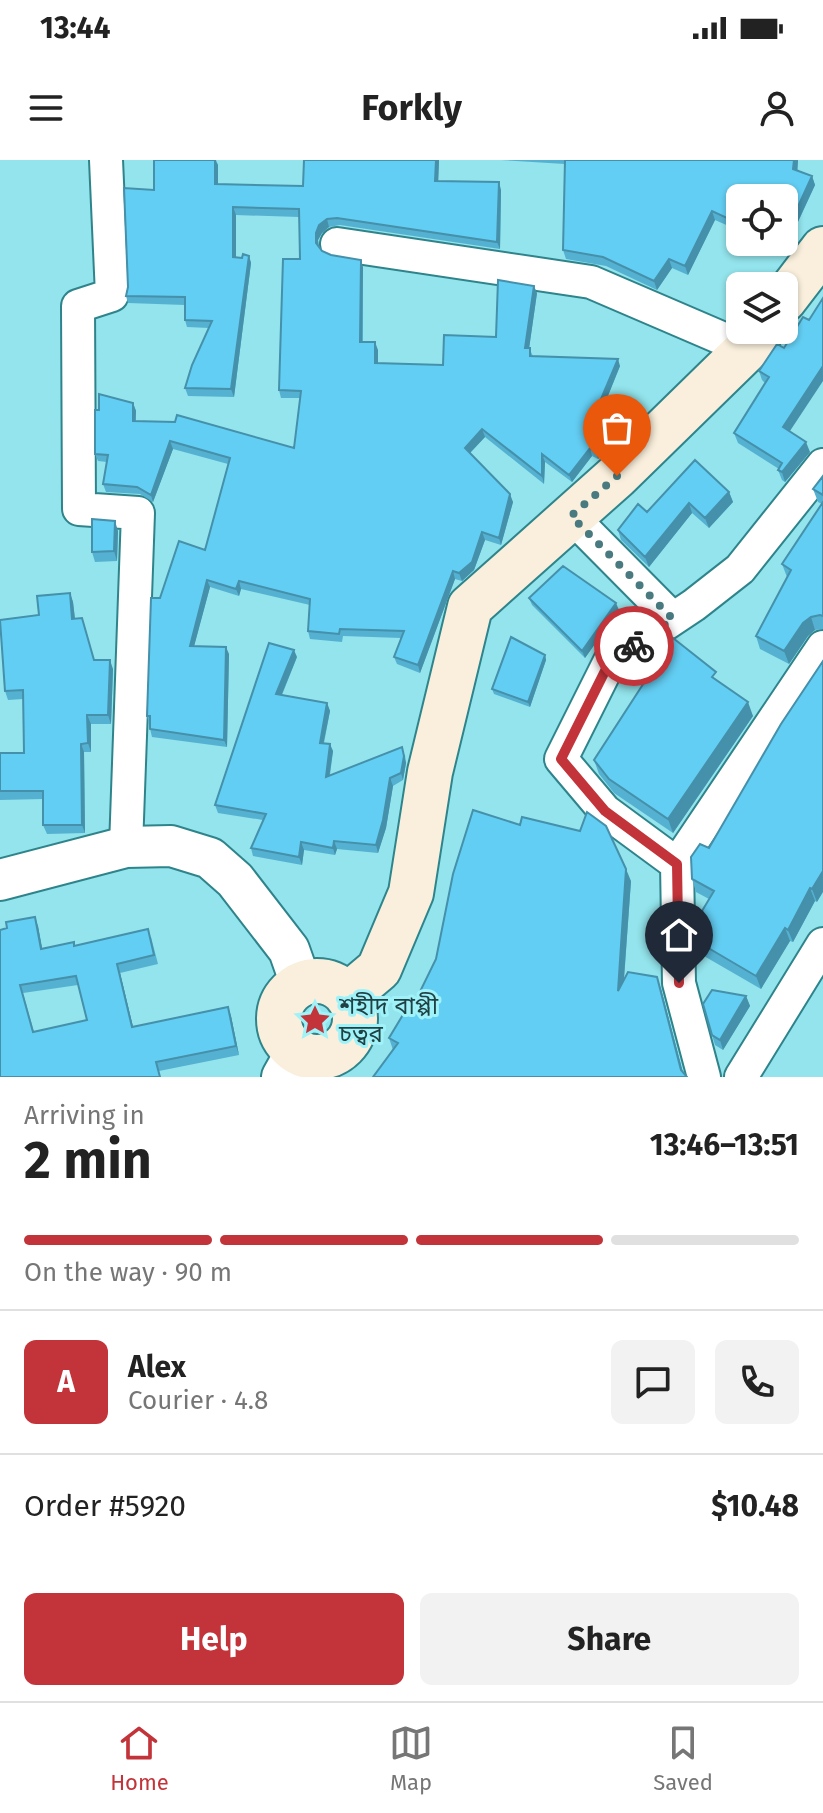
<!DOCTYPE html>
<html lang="en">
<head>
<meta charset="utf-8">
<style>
  body { margin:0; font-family:"Fira Sans","Noto Sans Bengali",sans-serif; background:#f2f2f2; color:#222; height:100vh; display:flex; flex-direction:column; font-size:30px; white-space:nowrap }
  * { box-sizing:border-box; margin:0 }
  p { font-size:26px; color:#767676 }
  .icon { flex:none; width:44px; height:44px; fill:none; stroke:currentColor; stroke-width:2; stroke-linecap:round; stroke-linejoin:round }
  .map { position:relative; height:917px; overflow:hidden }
  .details { display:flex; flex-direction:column; background:#fff; flex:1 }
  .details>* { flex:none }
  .tools { position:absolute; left:726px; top:24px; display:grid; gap:16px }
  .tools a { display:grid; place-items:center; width:72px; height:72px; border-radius:12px; background:#fff; box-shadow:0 2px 6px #0004; font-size:40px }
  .pin { position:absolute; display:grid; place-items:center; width:68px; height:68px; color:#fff; margin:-82px -34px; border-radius:50% 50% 50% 0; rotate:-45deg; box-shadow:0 0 8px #0007 }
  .pin .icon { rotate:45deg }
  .courier { position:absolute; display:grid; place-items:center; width:80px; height:80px; margin:-40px; border:6px solid #c3343a; border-radius:50%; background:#fff; color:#222; box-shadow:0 2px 10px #0007 }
  .overview em { font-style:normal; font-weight:700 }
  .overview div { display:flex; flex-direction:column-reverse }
  .overview { display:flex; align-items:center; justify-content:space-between; height:136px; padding:0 24px }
  h1 { font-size:52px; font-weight:700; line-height:60px }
  .bar { display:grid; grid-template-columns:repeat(4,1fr); gap:12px 8px; align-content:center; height:96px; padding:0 24px }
  .bar i { height:10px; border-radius:6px; background:#e0e0e0 }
  .bar .selected { background:#c3343a }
  .bar p { grid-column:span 4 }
  .line { display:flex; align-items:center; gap:20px; padding:0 24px; border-top:2px solid #e0e0e0 }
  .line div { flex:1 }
  .round { display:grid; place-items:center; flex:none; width:84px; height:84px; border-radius:12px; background:#f2f2f2 }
  .cta { display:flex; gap:16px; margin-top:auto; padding:16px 24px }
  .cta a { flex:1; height:92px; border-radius:12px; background:#c3343a; color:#fff; font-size:32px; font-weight:700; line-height:92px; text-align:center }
  .cta a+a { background:#f2f2f2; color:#222 }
  .status { display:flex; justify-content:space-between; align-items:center; height:56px; padding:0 40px; background:#fff; direction:ltr }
  .status svg { height:22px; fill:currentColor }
  header { display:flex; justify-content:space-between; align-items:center; height:104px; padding:0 24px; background:#fff; font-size:36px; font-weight:700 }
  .menu { display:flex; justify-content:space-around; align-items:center; height:112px; border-top:2px solid #e0e0e0; background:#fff; font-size:22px; color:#767676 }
  .menu a { display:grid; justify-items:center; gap:4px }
  .menu .selected { color:#c3343a }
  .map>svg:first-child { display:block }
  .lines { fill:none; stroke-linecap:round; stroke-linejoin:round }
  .minor-casing { stroke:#2f848b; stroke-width:36 }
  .tertiary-casing { stroke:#2f848b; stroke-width:44 }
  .secondary-casing { stroke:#2f848b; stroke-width:48 }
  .minor { stroke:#fff; stroke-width:32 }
  .tertiary { stroke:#fff; stroke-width:40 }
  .secondary { stroke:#f9efdc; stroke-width:44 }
  .wall { fill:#55b1d1; fill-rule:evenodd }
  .shaded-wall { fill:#4590aa }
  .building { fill:#63cef3; stroke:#4590aa; stroke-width:2; fill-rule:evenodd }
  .done { stroke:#487a7f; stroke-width:8; stroke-dasharray:0 14.4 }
  .route { stroke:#c3343a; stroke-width:10 }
  .labels { text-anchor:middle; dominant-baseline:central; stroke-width:6; stroke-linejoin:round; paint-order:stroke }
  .poi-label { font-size:24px; fill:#1f4144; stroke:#a0f2f9; text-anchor:start }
</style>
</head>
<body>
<div class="status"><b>13:44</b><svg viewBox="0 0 49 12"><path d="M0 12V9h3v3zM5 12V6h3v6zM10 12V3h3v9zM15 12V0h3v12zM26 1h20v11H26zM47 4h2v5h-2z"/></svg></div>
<header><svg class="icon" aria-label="menu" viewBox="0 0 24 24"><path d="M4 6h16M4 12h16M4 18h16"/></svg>Forkly<svg class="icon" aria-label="person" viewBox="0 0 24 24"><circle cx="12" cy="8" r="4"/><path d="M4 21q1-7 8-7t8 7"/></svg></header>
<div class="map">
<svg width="823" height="917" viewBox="0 0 823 917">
  <rect width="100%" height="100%" fill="#93e4ec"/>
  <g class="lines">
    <defs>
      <path id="minor" d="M106 0 112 135 78 146 79 349 138 353 126 687
        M337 84 591 122 747 189
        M571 356 673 459
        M677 704 823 487
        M704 917 679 823 677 704 605 651 561 599 610 501 694 445 740 409 823 305
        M741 917 823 784"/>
      <path id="tertiary" d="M0 720 126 687 171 686 210 698 235 720 289 790 301 824
        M282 917 296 892"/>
      <path id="secondary" d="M784 140 823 89
        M279 859a38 38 0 1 1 76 0a38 38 0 1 1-76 0Z
        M347 836 379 809 411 733 430 612 470 447 617 316 747 189 762 170"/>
    </defs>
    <!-- minor casing -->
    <use href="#minor" class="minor-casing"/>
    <!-- tertiary casing -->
    <use href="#tertiary" class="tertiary-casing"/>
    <!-- secondary casing -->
    <use href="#secondary" class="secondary-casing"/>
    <!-- minor -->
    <use href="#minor" class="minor"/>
    <!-- tertiary -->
    <use href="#tertiary" class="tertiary"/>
    <!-- secondary -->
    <use href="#secondary" class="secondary"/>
  </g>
  <!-- wall -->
  <path class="wall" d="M154 0H216L218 5V24L303 26 304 0H439L438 21 501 30 500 89 340 65 329 67 322 73 318 80 319 86 322 91 363 107V182L378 190V204L443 205 496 177 537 133 529 188 533 196 620 206 603 248 618 257 620 264 604 294 598 299 592 296 572 322 545 302 544 324 485 277 470 293 513 342 501 385 485 380 474 410 462 421 455 419 420 513 397 504 394 497 401 478 343 476 342 482 310 479 308 471 310 445 241 429 239 436 210 427 194 486 229 494 227 587 152 577 147 556 160 438 205 390 228 304 173 289 153 342 140 334 106 332 103 324 107 302 98 301 95 294 99 250 133 243 136 251V261L294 288 300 238H281L279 230 300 99 299 57 236 55V98L249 96 251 103 234 237 188 236 185 228 209 168 187 167 185 160V145L128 143 126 136 154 30Z
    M501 0H798L797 11 812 16 815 25 784 92 763 82H784L740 38V71L715 60 688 115 672 108 657 130 606 106 566 99 563 90 565 4Z
    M777 184 790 272 810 292 785 322 782 320 778 310 779 309 738 283 734 273 765 223 762 220 759 211Z
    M823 316V469L815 470 808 476 789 504 760 489 756 476 787 417 782 404 822 344 818 342 813 329Z
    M729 332 733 342 709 368 692 353 649 407 621 380 618 370 647 352Z
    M118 371 117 401 95 402 92 392Z
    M70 433 73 442 75 459 82 458 94 500 113 509 111 564H91V592H84L85 673 47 674 43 665V639L0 640V593H24L23 539 8 540 5 531 39 455Z
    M529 438 619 450 585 498 532 445Z
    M545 495 546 500 530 547 494 534 492 529Z
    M297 497 282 535 327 543 330 551 324 583 333 591 330 615 405 595 406 603 403 620 393 626 386 668 378 693 337 689 335 695 304 690 302 705 253 696 251 688 263 660 218 653 215 645Z
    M823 501 817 742 815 741 793 782 790 781 761 829 697 792 693 779 709 739 696 732 692 719Z
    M719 522 753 556 673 673 614 633 599 614 594 600Z
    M631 721 624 820 661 829 683 912 393 890 389 878 411 850Z
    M38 766 42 789 151 777 158 804 120 813 133 867 228 847 231 856 239 895 159 911 160 917H0V770ZM78 825 87 860 34 872 23 833Z
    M746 836 750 846 723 890 715 885 712 875Z"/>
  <!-- shaded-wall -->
  <path class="shaded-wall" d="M215 0 218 5V32L215 24Z
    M436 0H439L438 28 435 21Z
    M794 0H798L797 18 793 9Z
    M812 16 815 25 784 92 781 83 784 82V77Z
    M499 22 501 30 500 89 497 82Z
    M233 47 236 55V105L233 97Z
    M712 51 715 60 688 115 685 106Z
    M327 59 329 67 322 73 318 80 319 90 316 83V73L319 65Z
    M249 96 251 103 234 237 231 229Z
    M669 99 672 108 657 130 654 121Z
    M361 100 363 107 362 189 360 182Z
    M534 126 537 133 528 196 525 188Z
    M375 182 378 190V211L375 203Z
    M618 199 620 206 601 253 598 246Z
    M823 206V221L786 277 783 267Z
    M133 243 136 251 135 269 133 261Z
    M618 257 620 264 604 294 598 299 596 292Z
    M482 269 485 277 468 295 465 288Z
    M170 281 173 289 153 342 151 335Z
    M806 282 810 292 785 322 782 312Z
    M590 288 592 296 572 322 569 315Z
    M542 294 545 302 544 324 542 316Z
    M729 332 733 342 709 368 705 358Z
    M510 334 513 342 501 385 499 378Z
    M689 343 692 353 649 407 645 397Z
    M115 361 118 371 117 401 114 391Z
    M482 372 485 380 474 410 462 421 459 413Z
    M453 411 455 419 420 513 418 505Z
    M207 420 210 427 192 494 190 486Z
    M239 421 241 429 239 436 236 429Z
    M70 433 73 442 76 468 72 459Z
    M616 443 619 450 585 498 582 491Z
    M811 457 815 470 808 476 789 504 784 491 803 463Z
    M226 487 229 494 227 587 224 580Z
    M294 490 297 497 279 541 276 534Z
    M545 495 546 500 530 547 528 542Z
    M110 500 113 509 111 564 108 555Z
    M748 542 753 556 673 673 668 659Z
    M327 543 330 551 322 590 320 583Z
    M87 555 91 564V592L88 583Z
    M81 584 84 592 85 673 82 665Z
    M330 584 333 591 328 625 326 617Z
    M402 587 406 603 403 620 401 613Z
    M390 618 393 626 386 668 378 693 376 685Z
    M334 681 337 689 335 695 333 688Z
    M301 682 304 690 302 705 299 697Z
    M626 709 631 721 622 844 618 831Z
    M823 711V732L817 742 812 729Z
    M810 728 815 741 793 782 788 770Z
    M35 757 38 766 44 798 41 789Z
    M785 768 790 781 761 829 756 816Z
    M117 804 120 813 135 875 132 867Z
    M657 817 661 829 684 917 681 910Z
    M746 836 750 846 723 890 720 880Z
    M228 847 231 856 239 895 236 886Z"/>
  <!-- building -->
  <path class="building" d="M154 0H215V24L303 26 304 0H436L435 21 499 22 497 82 337 58 327 59 319 65 316 73V83L322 91 331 95 361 100 360 182H375V203L443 205 444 175 496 177 498 120 534 126 525 188H530V196L618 199 598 246 618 257 601 286 596 292 590 288 569 315 542 294V316L482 269 465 288 510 334 499 378 482 372 472 402 459 413 453 411 418 505 394 497 404 471 340 469 339 474 308 471 310 439 239 421 236 429 207 420 190 486 226 487 224 580 150 569V556H147L151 438H160L179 381 205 390 230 298 170 281 151 335 137 327 103 324 108 295 95 294V250H99V234L133 243V261L175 262 177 255 294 288 301 231 279 230 283 99H300L299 49 233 47V97L242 98 243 94 249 96 231 229 185 228 192 205 212 161 185 160V137L126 136 128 127 124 28 154 30Z
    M565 0H794L793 9 812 16 784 77V38H740V64L712 51 685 106 669 99 654 121 603 97 563 90Z
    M823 138V206L783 267 806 282 782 312 778 310 782 303 734 273 769 217 759 211 777 184 784 188 803 157 809 160Z
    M695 300 729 332 705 358 689 343 645 397 618 370 638 344 647 352Z
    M823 316V335L813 329Z
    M823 342V456L820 455 811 457 803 463 784 491 756 476 791 410 782 404Z
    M92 359 115 361 114 391 92 392Z
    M563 406 616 443 582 491 529 438Z
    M70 433 72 459 82 458 94 500H110L108 555H87L88 583 81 584 82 665H43V631H0V593H24L23 530 5 531 0 460 39 455 37 436Z
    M511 477 545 495 528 542 492 529Z
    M673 478 716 512 712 517 748 542 668 659 609 619 594 600Z
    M269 483 294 490 276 534 327 543 320 583 330 584 326 617 402 587 404 596 401 613 390 618 383 660 376 685 334 681 333 688 301 682 299 697 251 688 266 654 215 645Z
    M823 501V711L812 729 810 728 788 770 785 768 756 816 693 779V766L714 731 692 719 691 697 700 684 709 688 781 564Z
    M473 650 520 665 522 657 580 671 587 652 606 666 626 709 618 831 628 812 657 817 681 910 687 917H373L398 883 389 878 407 848 411 850 436 799 453 714Z
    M35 757 41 789 74 782V786L148 769 154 795 117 804 132 867 228 847 236 886 156 902 160 917H0V770L7 768 6 762ZM76 816 87 860 33 872 20 825Z
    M712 830 746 836 720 880 712 875 703 844Z"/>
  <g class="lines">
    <!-- done -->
    <path class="done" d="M617 316 571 356 673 459 634 486"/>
    <!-- route -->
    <path class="route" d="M634 486 610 501 561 599 605 651 677 704 679 823"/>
  </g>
  <!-- icons -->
  <defs>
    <symbol id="sight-bare" viewBox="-9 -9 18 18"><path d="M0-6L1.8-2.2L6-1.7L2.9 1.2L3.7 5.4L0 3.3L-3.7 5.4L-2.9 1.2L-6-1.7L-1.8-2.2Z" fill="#c3343a" stroke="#a0f2f9" stroke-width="2.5" paint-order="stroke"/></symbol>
  </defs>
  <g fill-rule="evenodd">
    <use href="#sight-bare" x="293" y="838" width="44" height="44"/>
  </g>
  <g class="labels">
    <!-- poi labels -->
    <g class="poi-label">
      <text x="339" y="846">শহীদ বাপ্পী<tspan x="339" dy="28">চত্বর</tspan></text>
    </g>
  </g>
</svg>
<div class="tools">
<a><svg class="icon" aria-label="locate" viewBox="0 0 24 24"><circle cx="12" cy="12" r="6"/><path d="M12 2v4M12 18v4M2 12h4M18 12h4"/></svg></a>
<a><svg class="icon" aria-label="layers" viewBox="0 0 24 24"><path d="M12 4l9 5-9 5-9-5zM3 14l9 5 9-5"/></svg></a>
</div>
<div class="pin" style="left:617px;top:316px;background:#ea580c"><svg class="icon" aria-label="bag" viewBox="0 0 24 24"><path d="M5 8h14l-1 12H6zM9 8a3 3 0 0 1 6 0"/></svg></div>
<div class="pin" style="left:679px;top:823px;background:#1f2937"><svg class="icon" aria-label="home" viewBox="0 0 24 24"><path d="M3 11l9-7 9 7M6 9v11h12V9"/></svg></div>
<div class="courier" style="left:634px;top:486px"><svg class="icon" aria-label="bike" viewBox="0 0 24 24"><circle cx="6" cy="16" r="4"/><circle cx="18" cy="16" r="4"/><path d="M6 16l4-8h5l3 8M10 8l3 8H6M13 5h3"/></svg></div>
</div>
<section class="details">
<div class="overview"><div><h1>2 min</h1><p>Arriving in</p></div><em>13:46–13:51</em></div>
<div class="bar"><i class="selected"></i><i class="selected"></i><i class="selected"></i><i></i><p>On the way · 90 m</p></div>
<div class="line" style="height:144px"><b class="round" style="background:#c3343a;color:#fff">A</b><div><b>Alex</b><p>Courier · 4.8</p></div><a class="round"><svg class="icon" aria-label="chat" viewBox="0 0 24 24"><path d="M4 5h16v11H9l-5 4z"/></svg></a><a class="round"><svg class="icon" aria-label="phone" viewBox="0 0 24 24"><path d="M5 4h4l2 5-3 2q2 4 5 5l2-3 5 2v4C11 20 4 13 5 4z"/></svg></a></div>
<div class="line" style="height:104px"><div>Order #5920</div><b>$10.48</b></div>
<div class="cta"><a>Help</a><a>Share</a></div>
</section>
<nav class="menu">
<a class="selected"><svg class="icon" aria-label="home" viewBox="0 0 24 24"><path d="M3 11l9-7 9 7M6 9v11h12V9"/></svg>Home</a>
<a><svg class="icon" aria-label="map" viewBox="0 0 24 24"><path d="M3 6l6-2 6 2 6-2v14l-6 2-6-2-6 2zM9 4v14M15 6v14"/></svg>Map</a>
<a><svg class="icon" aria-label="saved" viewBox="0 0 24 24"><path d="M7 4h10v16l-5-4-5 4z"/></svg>Saved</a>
</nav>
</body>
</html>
